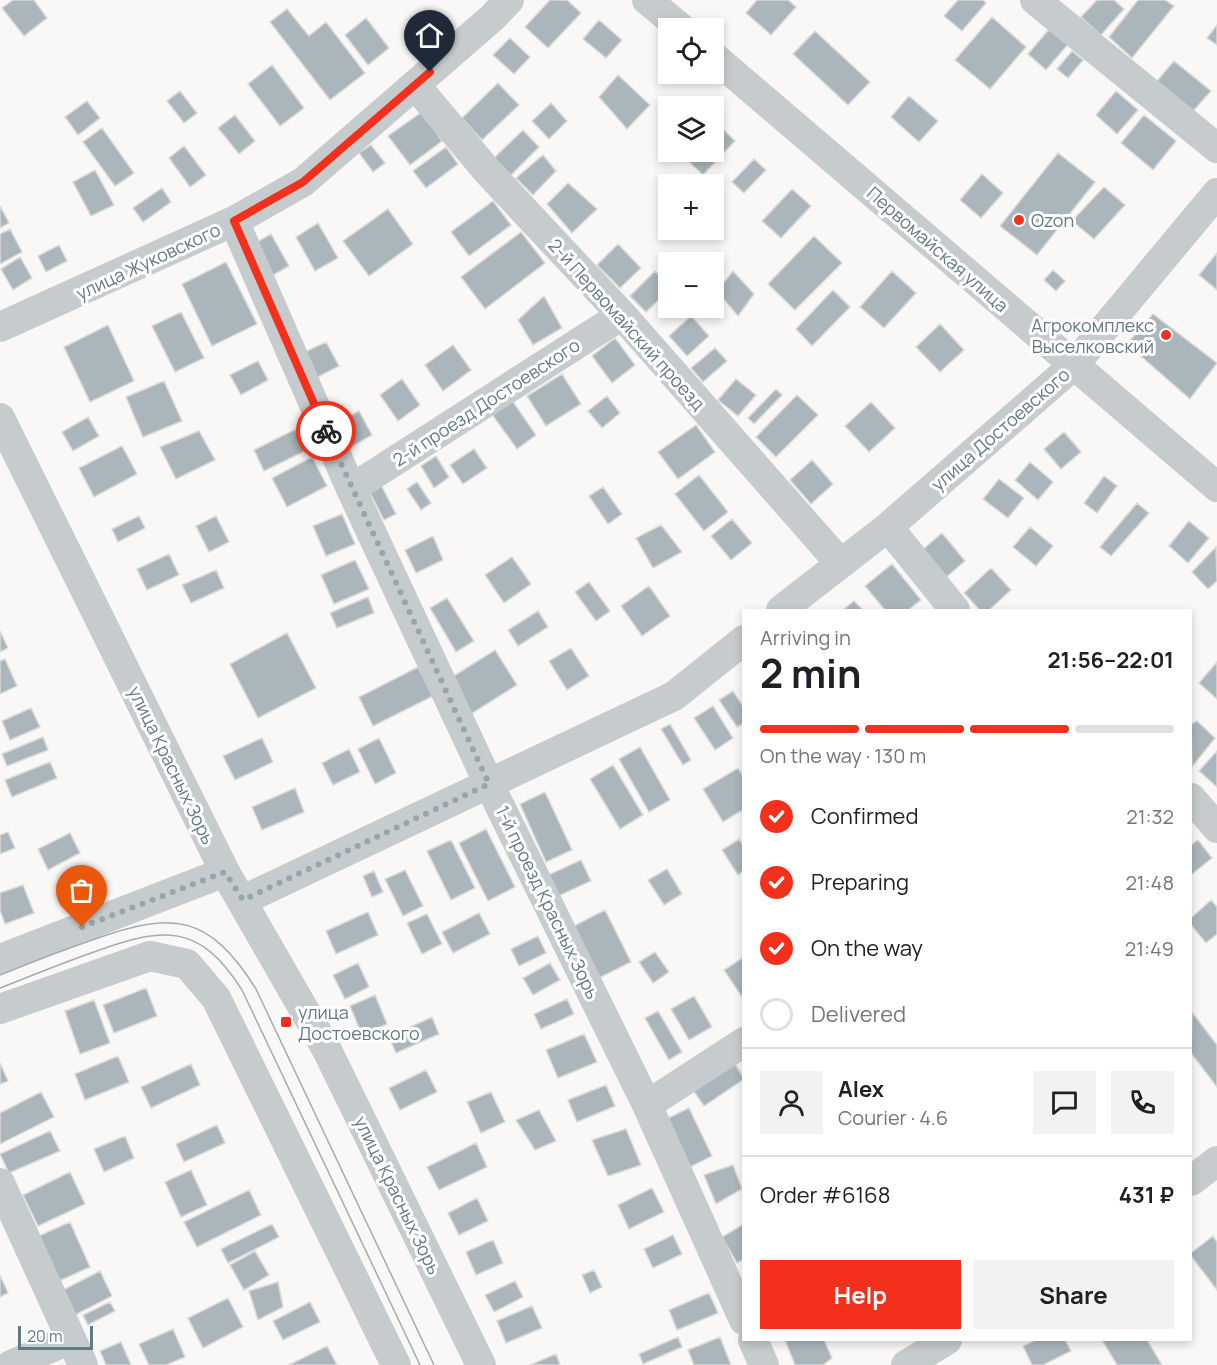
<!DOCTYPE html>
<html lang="en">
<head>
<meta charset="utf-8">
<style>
  body { margin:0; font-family:Manrope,sans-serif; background:#f2f2f2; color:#202124; height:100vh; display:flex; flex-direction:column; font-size:22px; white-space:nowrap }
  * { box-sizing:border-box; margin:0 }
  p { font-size:20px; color:#757577 }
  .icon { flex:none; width:33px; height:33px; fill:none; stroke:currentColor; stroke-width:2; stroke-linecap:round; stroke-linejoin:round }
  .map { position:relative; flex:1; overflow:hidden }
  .panel { position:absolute; left:742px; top:609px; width:450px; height:732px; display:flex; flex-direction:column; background:#fff; border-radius:0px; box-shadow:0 3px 9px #0003 }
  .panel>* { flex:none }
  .buttons { position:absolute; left:658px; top:18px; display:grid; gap:12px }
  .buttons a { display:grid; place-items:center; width:66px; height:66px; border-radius:0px; background:#fff; box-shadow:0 3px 9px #0003; font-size:30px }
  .scale { position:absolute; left:18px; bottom:15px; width:75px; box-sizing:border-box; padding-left:6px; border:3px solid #617a84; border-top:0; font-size:16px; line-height:21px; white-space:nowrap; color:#617a84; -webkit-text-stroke:4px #fff; paint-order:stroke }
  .pin { position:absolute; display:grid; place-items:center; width:51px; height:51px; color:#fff; margin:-62px -26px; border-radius:50% 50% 50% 0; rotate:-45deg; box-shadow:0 0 6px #0007 }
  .pin .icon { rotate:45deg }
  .courier { position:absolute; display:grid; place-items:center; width:60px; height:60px; margin:-30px; border:4px solid #f3301c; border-radius:50%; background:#fff; color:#222; box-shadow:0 2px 8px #0007 }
  .headline em { font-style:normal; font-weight:700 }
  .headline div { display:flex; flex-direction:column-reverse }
  .headline { display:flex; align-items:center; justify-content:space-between; height:102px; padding:0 18px }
  h1 { font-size:39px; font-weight:700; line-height:45px }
  .bar { display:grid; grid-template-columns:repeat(4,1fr); gap:9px 6px; align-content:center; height:72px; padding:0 18px }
  .bar i { height:8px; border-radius:4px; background:#e0e0e0 }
  .bar .current { background:#f3301c }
  .bar p { grid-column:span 4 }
  .line { display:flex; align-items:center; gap:15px; padding:0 18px; border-top:2px solid #e0e0e0 }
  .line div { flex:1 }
  .round { display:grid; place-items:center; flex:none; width:63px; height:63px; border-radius:0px; background:#f2f2f2 }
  ol { padding:0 18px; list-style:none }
  li { display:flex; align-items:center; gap:18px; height:66px }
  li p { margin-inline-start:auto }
  li .icon { padding:6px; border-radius:50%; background:#f3301c; color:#fff; stroke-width:4 }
  li:last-child { color:#757577 }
  li i { width:33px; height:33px; border:3px solid #e0e0e0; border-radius:50% }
  .primary-button { display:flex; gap:12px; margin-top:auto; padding:12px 18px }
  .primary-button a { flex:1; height:69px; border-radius:0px; background:#f3301c; color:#fff; font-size:24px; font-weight:700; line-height:69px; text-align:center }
  .primary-button a+a { background:#f2f2f2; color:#202124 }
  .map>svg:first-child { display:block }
  .building { fill:#aab6bb; stroke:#dbdad8; stroke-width:1.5 }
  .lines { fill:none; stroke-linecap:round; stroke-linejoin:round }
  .minor { stroke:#c6cbce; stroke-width:30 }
  .tram { stroke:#a2acb0; stroke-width:1.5 }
  .done { stroke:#96a6ac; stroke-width:6; stroke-dasharray:0 10.8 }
  .route { stroke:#f3301c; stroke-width:8 }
  .poi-dot { fill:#f3301c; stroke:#fff; stroke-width:2 }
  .labels { text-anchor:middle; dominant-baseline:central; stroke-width:6; stroke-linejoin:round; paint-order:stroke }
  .poi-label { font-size:18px; fill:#617a84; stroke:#fff; text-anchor:start }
  .street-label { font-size:18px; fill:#617a84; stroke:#fff }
</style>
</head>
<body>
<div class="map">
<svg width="1217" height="1365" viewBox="0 0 1217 1365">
  <rect width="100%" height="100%" fill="#f9f8f6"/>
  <!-- building -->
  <path class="building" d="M13 0H34L47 18 24 36 2 8Z
    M550 0H567L581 13 548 48 525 27Z
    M757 0H788L796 7 771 35 746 13Z
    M958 0H983L986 3 962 31 944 16Z
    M1097 0H1114L1124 9 1101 35 1081 17Z
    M1138 0H1165L1174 6 1132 58 1109 37Z
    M287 9 309 36 326 22 365 73 330 100 270 22Z
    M992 17 1026 47 990 89 955 60Z
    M366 18 389 48 368 65 345 35Z
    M599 20 622 40 606 58 583 39Z
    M1217 25V45L1207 38Z
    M1051 27 1069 43 1046 70 1028 54Z
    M815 31 870 82 848 105 793 54Z
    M510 38 530 57 514 74 493 55Z
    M1072 51 1083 60 1068 78 1057 69Z
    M1174 61 1211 91 1193 111 1157 81Z
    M272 65 304 108 280 126 248 84Z
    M618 75 650 105 627 129 599 97Z
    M498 83 519 105 482 140 462 118Z
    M180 91 197 113 184 123 167 101Z
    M1116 91 1138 110 1117 134 1096 115Z
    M909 96 938 121 919 142 891 117Z
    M87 101 100 118 78 135 65 117Z
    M551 103 567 121 549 139 532 121Z
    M422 112 442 141 410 165 388 136Z
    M235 115 255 141 239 154 218 128Z
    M1144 115 1176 141 1153 170 1121 143Z
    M716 122 735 141 703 175 683 156 688 152H714Z
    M102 128 134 173 115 186 83 142Z
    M523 130 539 147 511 175 494 158Z
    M371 145 385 163 373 172 359 153Z
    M184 146 206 175 190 187 169 158Z
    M446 147 458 164 426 188 413 171Z
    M1058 153 1095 182 1037 255 1000 226Z
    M543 155 556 171 533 195 516 178Z
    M754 159 766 170 744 193 732 182Z
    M95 170 114 205 91 216 73 182Z
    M982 174 1003 193 981 218 960 200Z
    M568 183 597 209 572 233 547 204Z
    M1104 187 1125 205 1094 239 1072 221Z
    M162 188 171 202 143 222 133 208Z
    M792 189 811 206 781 238 762 221Z
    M493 201 511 225 469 256 451 232Z
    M0 206 9 223 0 228Z
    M388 209 413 244 369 276 343 241Z
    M318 223 338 258 315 271 296 237Z
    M10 229 22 252 0 264V234Z
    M521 232 545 263 485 309 461 277Z
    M271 234 289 266 270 277 252 245Z
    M814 236 842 263 795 310 768 284Z
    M618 244 641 268 620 288 597 265Z
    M59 245 67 261 46 272 38 256Z
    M1217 253V290L1199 275Z
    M20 257 32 278 13 290 1 269Z
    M226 262 257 324 212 346 182 284Z
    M1053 270 1065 281 1056 291 1044 280Z
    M655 271 669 286V290L646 312 630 296Z
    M733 271 754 294 738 316 717 291Z
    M892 271 916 293 884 328 860 307Z
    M833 290 850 307 812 346 796 329Z
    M544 296 562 328 533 345 518 320Z
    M181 312 204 358 175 372 152 326Z
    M1153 314 1217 363 1190 399 1127 344Z
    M691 316 709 336 687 356 669 336Z
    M940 324 964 350 940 372 916 347Z
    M108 325 134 381 90 402 64 347Z
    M615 338 635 365 612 383 592 356Z
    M326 342 339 366 314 379 301 354Z
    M453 345 471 370 443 391 425 365Z
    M715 348 727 361 703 382 691 368Z
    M258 361 268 380 241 395 230 375Z
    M562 374 581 404 546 426 527 396Z
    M402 379 420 405 398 421 380 395Z
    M736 379 756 395 738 416 718 400Z
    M164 381 182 421 143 437 126 397Z
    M776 389 782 395 754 424 748 418Z
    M797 395 818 415 776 457 756 437Z
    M607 396 620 413 602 428 588 411Z
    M511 399 536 435 517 449 491 413Z
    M871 402 895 428 869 452 845 426Z
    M359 411 372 435 348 449 334 425Z
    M88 417 99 436 73 451 62 432Z
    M696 425 715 452 678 479 658 452Z
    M296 429 307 450 264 471 254 450Z
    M199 431 215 460 176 479 160 447Z
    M1064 432 1081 452 1061 469 1044 449Z
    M122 446 137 474 94 497 79 468Z
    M474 449 487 468 463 484 450 465Z
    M436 456 449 477 434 488 421 466Z
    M312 457 327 486 287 507 272 478Z
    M812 460 833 484 811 504 790 480Z
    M1030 462 1053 482 1038 500 1015 480Z
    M699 475 728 512 704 531 675 494Z
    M1104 476 1117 486 1097 513 1084 503Z
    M999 479 1024 498 1008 518 983 499Z
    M379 481 396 514 384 520 367 487Z
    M417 482 431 503 421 510 407 489Z
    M603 487 622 514 608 524 589 496Z
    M1137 503 1149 513 1111 556 1100 547Z
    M342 514 355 544 326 556 313 526Z
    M139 516 145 528 118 542 112 529Z
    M216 516 229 542 209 552 196 526Z
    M732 519 752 543 731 560 711 536Z
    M1189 521 1209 538 1188 563 1169 546Z
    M661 525 682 552 653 568 636 538Z
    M1030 527 1053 546 1036 566 1013 547Z
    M942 533 965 561 944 579 921 551Z
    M433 536 443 560 416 573 405 550Z
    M1216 547 1217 581 1208 589 1192 572Z
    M169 554 179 575 147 590 137 569Z
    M512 557 531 584 504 603 485 575Z
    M355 560 369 589 334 604 321 575Z
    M892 564 921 600 908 610H885L865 586Z
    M991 568 1011 590 989 610H980L964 593Z
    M216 570 224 588 191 603 182 585Z
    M589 582 610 611 596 621 575 592Z
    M649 586 670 616 642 636 621 606Z
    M368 597 374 613 337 628 330 613Z
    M447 598 474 641 456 652 430 608Z
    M854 601 863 610H843Z
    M538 611 548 627 518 646 508 630Z
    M0 631 8 648 0 652Z
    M287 633 316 688 258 718 230 664Z
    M571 648 589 676 567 690 549 661Z
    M495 650 517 685 471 714 449 679Z
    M5 659 17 686 0 694V661Z
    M1217 662V699L1199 683Z
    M418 667 433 696 373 726 359 697Z
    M733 691 744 708V723L737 727 719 700Z
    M713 706 733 738 715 750 694 718Z
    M31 708 40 727 10 740 2 721Z
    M1197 721 1215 738 1192 767 1191 724Z
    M670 724 691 760 683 765 661 729Z
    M43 737 48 750 7 766 2 754Z
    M262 738 273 762 235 780 223 756Z
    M379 738 396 773 375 784 358 749Z
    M640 747 670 800 649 812 619 759Z
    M349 749 360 772 333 785 322 763Z
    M1217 751V787L1199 771Z
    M50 762 57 778 12 797 5 780Z
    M613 765 643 815 620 829 590 779Z
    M738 768 744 778V809L723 822 703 789Z
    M295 788 304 812 262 830 252 807Z
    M545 792 572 850 546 862 520 804Z
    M486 829 515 887 488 901 459 843Z
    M8 832 15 848 0 854V835Z
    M70 833 80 853 48 870 38 849Z
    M739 839 744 847V870L738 875 722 850Z
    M451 840 475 888 451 900 427 851Z
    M1198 840 1212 858 1191 875V845Z
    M581 860 591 881 558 896 548 875Z
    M667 869 682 894 664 905 648 880Z
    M405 870 423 906 403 916 385 879Z
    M374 871 383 892 372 897 363 876Z
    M23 885 34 913 5 924 0 910V893Z
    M1211 900 1217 907V934L1206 943 1191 925V918Z
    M605 910 631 962 597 979 572 927Z
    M368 912 378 935 336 954 326 931Z
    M479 913 490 934 453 953 442 932Z
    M427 914 442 944 422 954 407 923Z
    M538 936 546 953 519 966 511 949Z
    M655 952 669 972 653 983 639 962Z
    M744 957V1000L724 970Z
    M358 963 369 987 345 999 333 975Z
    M550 963 560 980 533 995 523 978Z
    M146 988 157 1016 114 1033 103 1005Z
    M375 995 387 1024 362 1035 350 1006Z
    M694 996 712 1027 689 1040 671 1009Z
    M567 999 574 1014 541 1029 534 1014Z
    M94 1000 110 1043 80 1054 65 1011Z
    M658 1011 682 1052 669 1060 645 1018Z
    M1192 1012 1217 1045V1087L1191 1053Z
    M432 1017 439 1034 396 1053 389 1037Z
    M584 1034 597 1062 558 1078 546 1050Z
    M730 1055 744 1079 704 1106 688 1083Z
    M118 1056 129 1082 85 1100 75 1074Z
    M0 1063 8 1081 0 1084Z
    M191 1064 200 1085 151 1108 141 1087Z
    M426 1070 437 1092 400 1110 389 1088Z
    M606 1085 615 1106 577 1122 568 1100Z
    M41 1092 54 1117 0 1144V1113Z
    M491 1092 505 1122 481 1133 467 1102Z
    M689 1108 712 1156 686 1169 662 1121Z
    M539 1110 556 1141 535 1150 516 1120Z
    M217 1125 225 1143 184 1162 176 1144Z
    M626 1129 641 1165 608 1176 592 1140Z
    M50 1131 60 1151 9 1173 0 1154Z
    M125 1136 134 1158 104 1172 94 1149Z
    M476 1143 487 1167 439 1190 427 1167Z
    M733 1165 742 1189 716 1204 704 1175Z
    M191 1170 207 1205 181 1217 165 1182Z
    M70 1172 85 1204 38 1226 23 1195Z
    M652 1188 664 1212 629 1229 618 1205Z
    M249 1190 261 1215 197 1247 184 1222Z
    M477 1198 488 1221 459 1235 448 1213Z
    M70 1222 90 1267 59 1281 39 1236Z
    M272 1224 279 1237 228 1263 221 1249Z
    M744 1224V1259L737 1263 722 1237Z
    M673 1235 682 1254 653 1268 644 1249Z
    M1213 1236 1217 1242V1290L1191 1256V1253Z
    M493 1240 503 1263 476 1275 466 1252Z
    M255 1251 269 1275 244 1290 230 1265Z
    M594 1270 602 1287 590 1293 582 1275Z
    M100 1271 112 1296 75 1315 63 1290Z
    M0 1275 8 1293 0 1297Z
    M515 1281 523 1297 494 1312 485 1295Z
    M278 1282 283 1307 258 1320 249 1291Z
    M709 1293 718 1313 677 1330 669 1310Z
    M228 1298 243 1327 203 1348 188 1318Z
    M110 1302 115 1311 88 1325 83 1315Z
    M310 1302 320 1322 283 1340 273 1321Z
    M532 1306 542 1328 506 1343 497 1321Z
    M173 1329 185 1357 166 1365H149L139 1344Z
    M678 1337 682 1347 643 1364 639 1354Z
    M720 1337 731 1365H694L688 1350Z
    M785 1340H824L832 1358 823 1365H795Z
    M1036 1340H1065L1071 1351 1043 1365H1032L1023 1346Z
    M1102 1340H1147L1162 1365H1117Z
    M121 1342 131 1365H106L100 1351Z
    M327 1346 337 1365H289Z
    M556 1354 560 1365H530Z"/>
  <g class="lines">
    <!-- minor -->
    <path class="minor" d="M647 0 681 28
      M1035 0 1217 148
      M714 57 1217 487
      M415 85 489 173 622 315 840 563
      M234 221 351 489 489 784 647 1105 744 1320
      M0 327 234 221 303 182 493 17 509 0
      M0 418 225 872 326 1048 481 1365
      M351 489 622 315
      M888 527 955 610
      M781 610 888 527 1073 366 1217 193
      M1191 798 1217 828
      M243 900 674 696 744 640
      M0 959 225 872
      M0 1009 150 956 187 964 216 998 396 1365
      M647 1105 744 1042
      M1191 1181 1217 1161
      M0 1183 83 1365
      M753 1340 764 1365
      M11 1365 71 1339
      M906 1365 947 1340"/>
    <!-- tram -->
    <path class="tram" d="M0 975C32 962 63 950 95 939 173 911 209 914 256 989L434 1365
      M0 988C31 976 62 963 94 952 163 927 199 922 242 990L420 1365"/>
  </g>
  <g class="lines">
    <!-- done -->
    <path class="done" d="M82 927 225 872 243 900 489 784 326 431"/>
    <!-- route -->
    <path class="route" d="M326 431 234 221 303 182 430 72"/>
  </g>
  <!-- markers -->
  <g class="poi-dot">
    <circle cx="1019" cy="220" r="6"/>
    <circle cx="1166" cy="335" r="6"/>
    <rect x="280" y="1016" width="12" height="12" rx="3"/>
  </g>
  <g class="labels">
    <!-- poi labels -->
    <g class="poi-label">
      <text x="1031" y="220">Ozon</text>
      <text x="1154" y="325" text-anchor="end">Агрокомплекс<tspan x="1154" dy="21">Выселковский</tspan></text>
      <text x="298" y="1012">улица<tspan x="298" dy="21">Достоевского</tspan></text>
    </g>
    <!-- street labels -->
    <g class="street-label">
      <text transform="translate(938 249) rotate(41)">Первомайская улица</text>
      <text transform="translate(148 261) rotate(-25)">улица Жуковского</text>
      <text transform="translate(627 324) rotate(48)">2-й Первомайский проезд</text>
      <text transform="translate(486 402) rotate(-33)">2-й проезд Достоевского</text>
      <text transform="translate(1000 429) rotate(-41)">улица Достоевского</text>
      <text transform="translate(172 765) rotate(64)">улица Красных Зорь</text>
      <text transform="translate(548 902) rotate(64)">1-й проезд Красных Зорь</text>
      <text transform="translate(398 1195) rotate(64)">улица Красных Зорь</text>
    </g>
  </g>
</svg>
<div class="buttons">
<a><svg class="icon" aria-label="locate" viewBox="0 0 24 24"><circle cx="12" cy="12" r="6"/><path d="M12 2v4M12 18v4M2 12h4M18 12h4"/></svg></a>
<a><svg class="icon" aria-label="layers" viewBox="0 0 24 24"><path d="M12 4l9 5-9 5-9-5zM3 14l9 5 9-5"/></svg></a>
<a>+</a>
<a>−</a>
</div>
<div class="scale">20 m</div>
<div class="pin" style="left:82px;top:927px;background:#ea580c"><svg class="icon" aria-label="bag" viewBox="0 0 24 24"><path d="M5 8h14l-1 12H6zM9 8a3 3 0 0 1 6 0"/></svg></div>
<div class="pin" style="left:430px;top:72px;background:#1f2937"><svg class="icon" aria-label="home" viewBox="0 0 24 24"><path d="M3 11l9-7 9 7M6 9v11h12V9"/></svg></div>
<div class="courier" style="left:326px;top:431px"><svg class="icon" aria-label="bike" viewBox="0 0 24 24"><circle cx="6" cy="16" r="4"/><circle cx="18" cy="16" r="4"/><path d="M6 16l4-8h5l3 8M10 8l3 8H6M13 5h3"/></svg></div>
<section class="panel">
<div class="headline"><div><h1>2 min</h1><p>Arriving in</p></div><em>21:56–22:01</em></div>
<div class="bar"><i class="current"></i><i class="current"></i><i class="current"></i><i></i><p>On the way · 130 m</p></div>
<ol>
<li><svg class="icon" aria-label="check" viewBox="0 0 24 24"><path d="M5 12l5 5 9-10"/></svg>Confirmed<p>21:32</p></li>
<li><svg class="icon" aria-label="check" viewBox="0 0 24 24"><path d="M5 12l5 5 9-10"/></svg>Preparing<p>21:48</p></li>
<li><svg class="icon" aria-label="check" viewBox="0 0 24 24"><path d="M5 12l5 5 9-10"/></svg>On the way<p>21:49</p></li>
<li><i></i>Delivered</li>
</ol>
<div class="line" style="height:108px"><a class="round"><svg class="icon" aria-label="person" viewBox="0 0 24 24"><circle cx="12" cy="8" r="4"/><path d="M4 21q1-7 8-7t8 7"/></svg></a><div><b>Alex</b><p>Courier · 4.6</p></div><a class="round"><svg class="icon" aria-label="chat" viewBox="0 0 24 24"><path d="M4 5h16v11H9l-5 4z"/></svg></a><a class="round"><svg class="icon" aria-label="phone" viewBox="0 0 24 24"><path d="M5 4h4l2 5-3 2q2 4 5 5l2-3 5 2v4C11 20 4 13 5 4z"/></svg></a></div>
<div class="line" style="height:78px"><div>Order #6168</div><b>431 ₽</b></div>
<div class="primary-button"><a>Help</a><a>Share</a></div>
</section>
</div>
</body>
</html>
